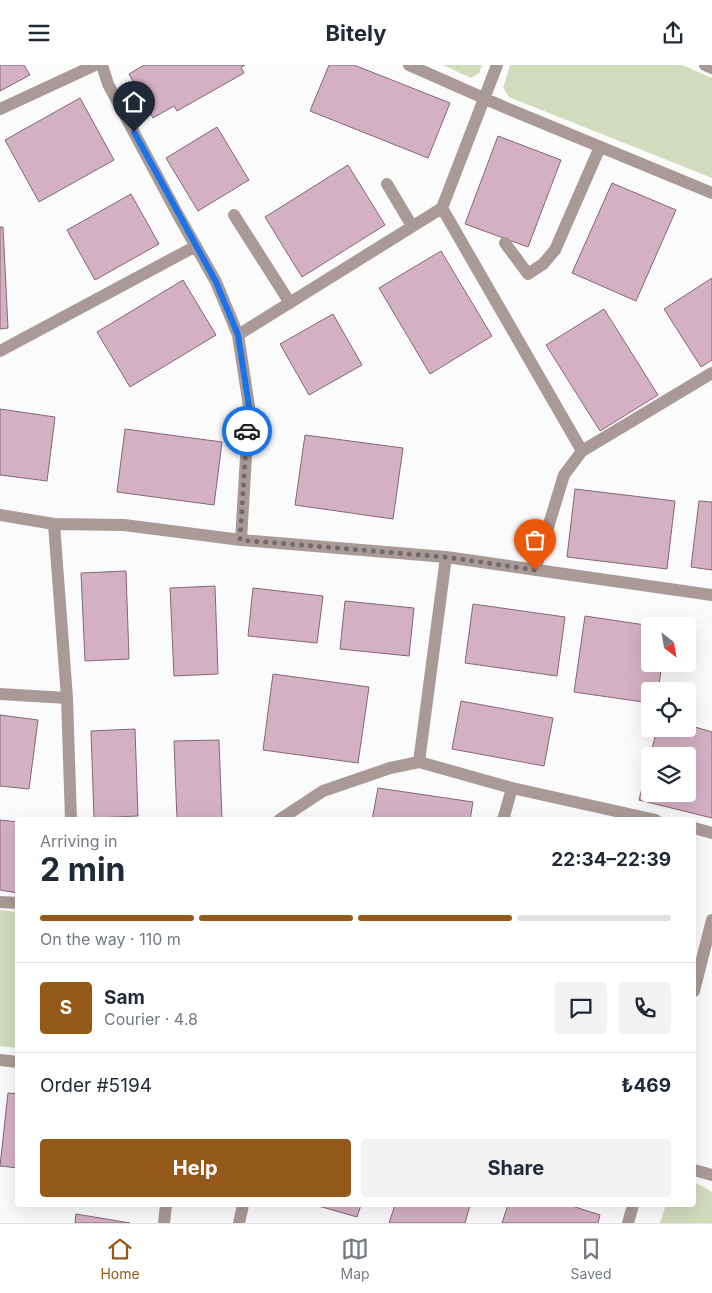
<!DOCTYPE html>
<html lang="en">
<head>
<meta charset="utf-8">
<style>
  body { margin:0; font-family:Inter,sans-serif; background:#f2f2f3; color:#1f2937; height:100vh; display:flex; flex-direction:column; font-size:19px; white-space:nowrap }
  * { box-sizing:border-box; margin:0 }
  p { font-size:16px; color:#747a83 }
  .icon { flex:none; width:28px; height:28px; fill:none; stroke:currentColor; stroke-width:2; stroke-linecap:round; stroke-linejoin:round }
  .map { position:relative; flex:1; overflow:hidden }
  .sheet { position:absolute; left:15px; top:752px; width:681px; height:390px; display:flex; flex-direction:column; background:#fff; border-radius:5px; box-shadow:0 5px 20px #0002 }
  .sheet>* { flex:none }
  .needle { width:32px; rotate:149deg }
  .tools { position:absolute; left:641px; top:552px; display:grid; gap:10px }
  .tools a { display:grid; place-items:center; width:55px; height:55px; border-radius:5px; background:#fff; box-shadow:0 5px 20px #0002; font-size:25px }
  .pin { position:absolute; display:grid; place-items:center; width:42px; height:42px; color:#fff; margin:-51px -21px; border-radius:50% 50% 50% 0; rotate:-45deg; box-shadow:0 0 5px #0007 }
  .pin .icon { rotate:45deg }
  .courier { position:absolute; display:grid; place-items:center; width:50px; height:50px; margin:-25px; border:4px solid #1a73e8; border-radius:50%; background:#fff; color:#222; box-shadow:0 1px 6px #0007 }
  .summary em { font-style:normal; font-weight:700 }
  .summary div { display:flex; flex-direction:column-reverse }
  .summary { display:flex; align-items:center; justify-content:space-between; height:85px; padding:0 25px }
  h1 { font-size:32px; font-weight:700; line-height:38px }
  .bar { display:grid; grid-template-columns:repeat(4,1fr); gap:8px 5px; align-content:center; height:60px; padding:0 25px }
  .bar i { height:6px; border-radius:4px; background:#e0e1e3 }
  .bar .current { background:#945819 }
  .bar p { grid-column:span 4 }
  .line { display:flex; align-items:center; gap:12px; padding:0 25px; border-top:1px solid #e0e1e3 }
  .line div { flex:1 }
  .round { display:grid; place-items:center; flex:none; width:52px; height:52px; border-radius:5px; background:#f2f2f3 }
  .cta { display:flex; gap:10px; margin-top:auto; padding:10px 25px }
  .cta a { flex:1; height:58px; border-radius:5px; background:#945819; color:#fff; font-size:20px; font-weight:700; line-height:58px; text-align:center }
  .cta a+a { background:#f2f2f3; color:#1f2937 }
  header { display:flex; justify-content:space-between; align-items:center; height:65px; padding:0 25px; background:#fff; font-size:22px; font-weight:700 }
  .tabs { display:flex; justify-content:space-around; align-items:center; height:70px; border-top:1px solid #e0e1e3; background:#fff; font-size:14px; color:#747a83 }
  .tabs a { display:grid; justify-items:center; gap:2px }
  .tabs .current { color:#945819 }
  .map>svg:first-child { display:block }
  .green { fill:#d2dbbc }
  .building { fill:#d4b0c3; stroke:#866576; fill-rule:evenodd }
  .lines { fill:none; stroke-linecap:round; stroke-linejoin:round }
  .minor { stroke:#aa9a97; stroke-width:12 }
  .done { stroke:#716b71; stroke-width:5; stroke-dasharray:0 9 }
  .route { stroke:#1a73e8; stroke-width:6 }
</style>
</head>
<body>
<header><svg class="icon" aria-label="menu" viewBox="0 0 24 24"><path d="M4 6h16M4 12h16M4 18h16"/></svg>Bitely<svg class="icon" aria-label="share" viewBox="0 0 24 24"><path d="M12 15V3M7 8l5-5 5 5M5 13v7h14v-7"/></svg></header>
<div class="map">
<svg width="712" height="1158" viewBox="0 0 712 1158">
  <rect width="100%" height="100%" fill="#fbfbfb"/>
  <!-- green -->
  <path class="green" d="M443 0H482L479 8 471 13Z
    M510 0H682L712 13V113L509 32 503 23Z
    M0 845 17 847V983L0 981Z
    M694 1117 712 1127V1158H660L666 1140H694Z"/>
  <!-- building -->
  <path class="building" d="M0 0H24L30 10 0 26Z
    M144 0H245L241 2 244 8 177 46 174 41 153 53 129 9Z
    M329 0H354L450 38 428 93 310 46Z
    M80 33 114 95 39 137 5 75Z
    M217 62 249 115 198 146 166 93Z
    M498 71 561 95 528 182 465 159Z
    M348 100 385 160 302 212 265 152Z
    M612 118 676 145 636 236 572 208Z
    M131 129 159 179 95 215 67 165Z
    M0 162H3L8 263 0 264Z
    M441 186 492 271 430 309 379 223Z
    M712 213V295L701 302 664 244Z
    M183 215 216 270 130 322 97 267Z
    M604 244 658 330 600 366 546 280Z
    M333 249 362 300 309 330 280 279Z
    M0 344 55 352 47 416 0 410Z
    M125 364 222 377 214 440 117 427Z
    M305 370 403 383 393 454 295 440Z
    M575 424 675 436 667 504 567 492Z
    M699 436 712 437V505L691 502Z
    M126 506 129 594 85 596 81 508Z
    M215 521 218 609 174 611 170 523Z
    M253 523 323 531 317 578 248 571Z
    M345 536 414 543 409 591 340 584Z
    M473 539 565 552 557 611 465 598Z
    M585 551 652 561H650V599H662L658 626H650V638L574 627Z
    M273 609 369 622 358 698 263 685Z
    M461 636 553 653 544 701 452 684Z
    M0 650 38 655 29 724 0 721Z
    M688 660 712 667V753L639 735 657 664H688ZM650 691H688V729H650Z
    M135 664 138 751 94 753 91 666Z
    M219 675 222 755H177L174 676Z
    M378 723 473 737 470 755H372Z
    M0 755 18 757V828L0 825Z
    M8 1028 18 1029V1103L0 1101Z
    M315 1140H361L357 1152Z
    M395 1140H470L465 1158H389Z
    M508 1140H569L600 1150 598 1158H502Z
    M76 1149 130 1158H75Z"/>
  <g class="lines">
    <!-- minor -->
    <path class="minor" d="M102 0 108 19 177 148 216 217 238 270 249 341 241 475
      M409 0 504 42 712 128
      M705 0 712 3
      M0 44 95 0
      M387 119 412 161
      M442 143 582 386
      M234 150 290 238
      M505 178 528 209 543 199 555 185 600 82
      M238 270 442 143 497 0
      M0 286 196 181
      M0 450 54 459 124 460 241 475 446 492 712 530
      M54 459 67 633 71 755
      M535 505 564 410 582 386 712 308
      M0 629 67 633
      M419 697 446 492
      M279 755 323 726 390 703 419 697 512 723 656 755
      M503 755 512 723
      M694 763 712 768
      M0 837 18 838
      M694 926 712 855
      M0 995 18 997
      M694 1105 712 1110
      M164 1158 166 1140
      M239 1158 243 1140
      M628 1158 633 1140"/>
  </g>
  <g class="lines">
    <!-- done -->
    <path class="done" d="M247 366 240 475 446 492 535 505"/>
    <!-- route -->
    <path class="route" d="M134 67 216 217 238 270 249 341 247 366"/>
  </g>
</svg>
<div class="tools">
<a><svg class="needle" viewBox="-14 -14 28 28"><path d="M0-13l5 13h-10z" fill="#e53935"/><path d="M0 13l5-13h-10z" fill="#747a83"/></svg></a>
<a><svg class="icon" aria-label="locate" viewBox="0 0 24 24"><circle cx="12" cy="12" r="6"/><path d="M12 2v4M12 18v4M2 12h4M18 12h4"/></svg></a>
<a><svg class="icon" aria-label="layers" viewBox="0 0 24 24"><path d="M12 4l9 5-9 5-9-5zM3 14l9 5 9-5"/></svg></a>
</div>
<div class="pin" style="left:535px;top:505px;background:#ea580c"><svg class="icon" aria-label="bag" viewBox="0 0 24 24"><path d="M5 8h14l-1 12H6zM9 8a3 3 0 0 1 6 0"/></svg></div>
<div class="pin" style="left:134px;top:67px;background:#1f2937"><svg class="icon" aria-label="home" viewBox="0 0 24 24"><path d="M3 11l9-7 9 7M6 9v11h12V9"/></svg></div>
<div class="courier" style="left:247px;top:366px"><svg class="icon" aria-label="car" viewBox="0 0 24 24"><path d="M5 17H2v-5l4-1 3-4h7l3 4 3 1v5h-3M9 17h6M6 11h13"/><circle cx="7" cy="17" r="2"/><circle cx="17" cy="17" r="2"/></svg></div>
<section class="sheet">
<div class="summary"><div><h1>2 min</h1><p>Arriving in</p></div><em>22:34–22:39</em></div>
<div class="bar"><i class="current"></i><i class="current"></i><i class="current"></i><i></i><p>On the way · 110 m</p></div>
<div class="line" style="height:90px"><b class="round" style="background:#945819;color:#fff">S</b><div><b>Sam</b><p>Courier · 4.8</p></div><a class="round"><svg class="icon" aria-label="chat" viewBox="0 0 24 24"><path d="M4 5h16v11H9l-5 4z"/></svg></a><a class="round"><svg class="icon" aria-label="phone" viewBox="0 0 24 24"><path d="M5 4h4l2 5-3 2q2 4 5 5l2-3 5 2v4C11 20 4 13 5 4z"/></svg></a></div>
<div class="line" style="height:65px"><div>Order #5194</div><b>₺469</b></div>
<div class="cta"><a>Help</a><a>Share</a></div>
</section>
</div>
<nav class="tabs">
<a class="current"><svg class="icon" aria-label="home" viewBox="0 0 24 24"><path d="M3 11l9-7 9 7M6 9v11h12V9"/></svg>Home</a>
<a><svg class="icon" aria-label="map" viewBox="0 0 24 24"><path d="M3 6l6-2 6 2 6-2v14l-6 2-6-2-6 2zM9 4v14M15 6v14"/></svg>Map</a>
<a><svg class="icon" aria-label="saved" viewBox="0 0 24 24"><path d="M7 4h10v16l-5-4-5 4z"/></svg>Saved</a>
</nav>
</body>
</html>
